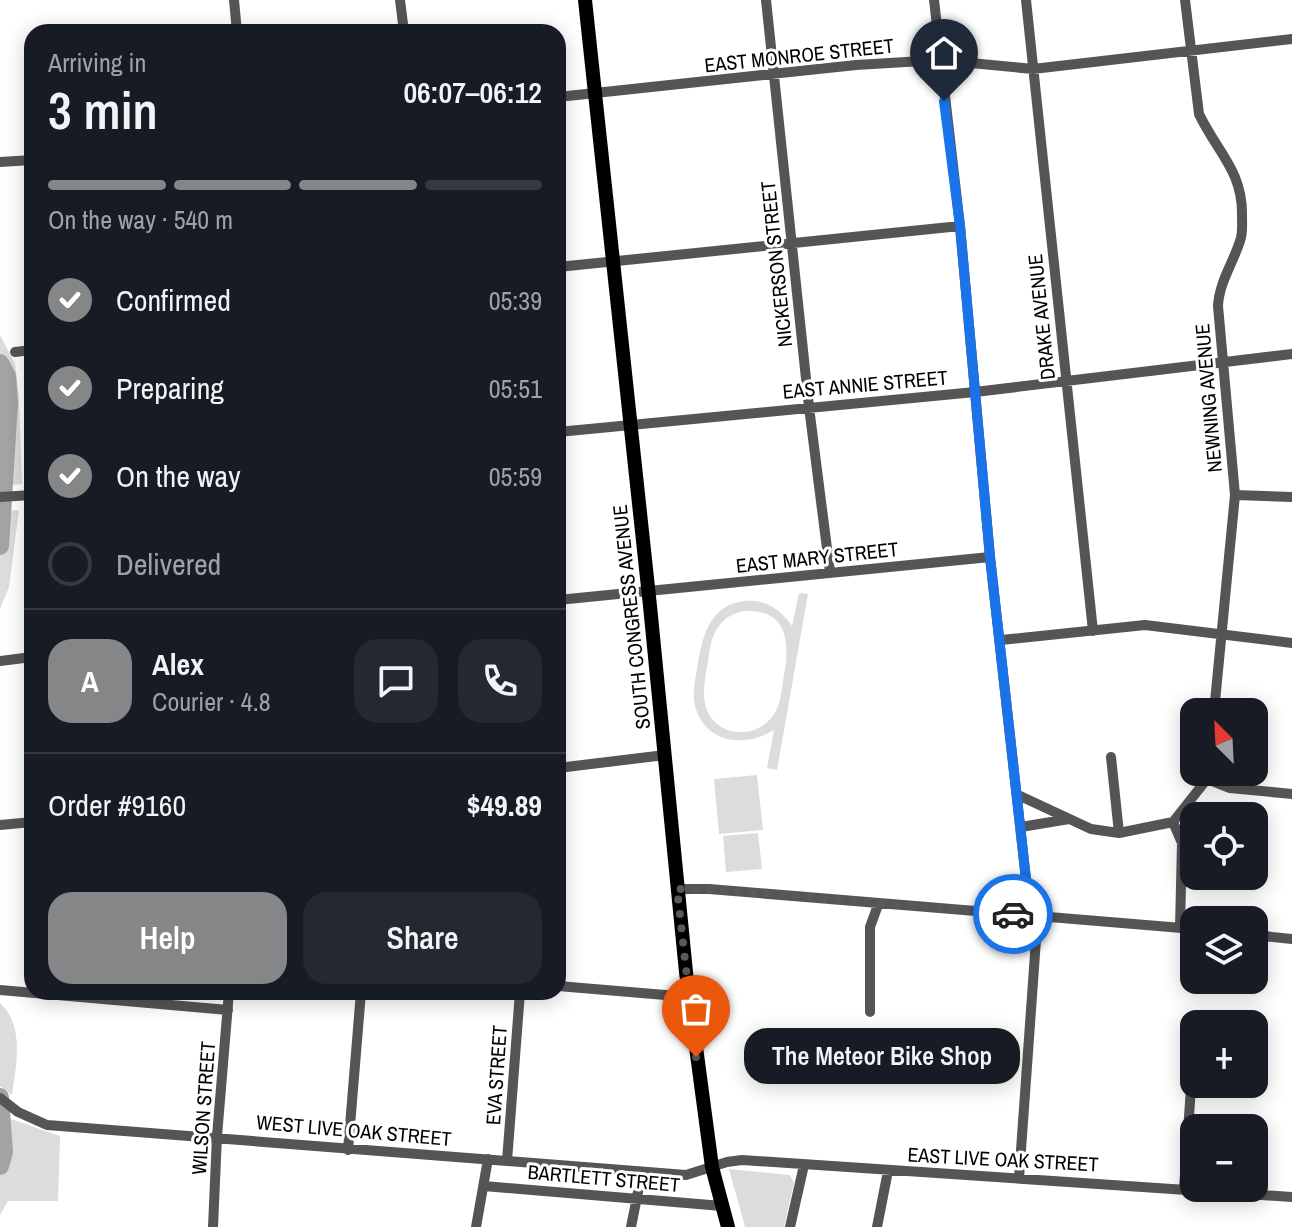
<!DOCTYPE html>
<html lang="en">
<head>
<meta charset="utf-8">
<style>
  body { margin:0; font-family:"Archivo Narrow",sans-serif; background:#242831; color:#f1f3f6; height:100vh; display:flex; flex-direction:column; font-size:30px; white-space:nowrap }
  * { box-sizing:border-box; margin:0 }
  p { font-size:26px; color:#9ea1a6 }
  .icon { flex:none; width:44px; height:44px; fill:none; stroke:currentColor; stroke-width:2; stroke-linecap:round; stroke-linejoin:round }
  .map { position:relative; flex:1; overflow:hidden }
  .sheet { position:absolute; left:24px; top:24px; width:542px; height:976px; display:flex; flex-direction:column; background:#171b24; border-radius:24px; box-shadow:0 4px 20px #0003 }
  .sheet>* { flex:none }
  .needle { width:52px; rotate:336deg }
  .fabs { position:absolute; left:1180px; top:698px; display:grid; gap:16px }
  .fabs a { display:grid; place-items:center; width:88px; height:88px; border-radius:16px; background:#171b24; box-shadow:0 4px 20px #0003; font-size:40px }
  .pin { position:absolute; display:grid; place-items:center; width:68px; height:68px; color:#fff; margin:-82px -34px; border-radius:50% 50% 50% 0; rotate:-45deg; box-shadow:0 0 8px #0007 }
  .pin .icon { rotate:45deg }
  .courier { position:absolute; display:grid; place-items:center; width:80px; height:80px; margin:-40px; border:6px solid #1a73e8; border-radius:50%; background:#fff; color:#222; box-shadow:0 2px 10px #0007 }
  .bubble { position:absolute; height:56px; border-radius:24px; background:#171b24; box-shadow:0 4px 20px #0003; font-size:26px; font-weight:600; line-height:56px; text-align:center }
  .head em { font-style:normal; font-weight:600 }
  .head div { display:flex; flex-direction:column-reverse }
  .head { display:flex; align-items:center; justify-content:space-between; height:136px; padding:0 24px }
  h1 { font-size:52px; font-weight:600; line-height:60px }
  .bar { display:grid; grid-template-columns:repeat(4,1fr); gap:12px 8px; align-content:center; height:96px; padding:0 24px }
  .bar i { height:10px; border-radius:6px; background:#363941 }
  .bar .current { background:#858687 }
  .bar p { grid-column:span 4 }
  .line { display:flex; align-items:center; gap:20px; padding:0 24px; border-top:2px solid #363941 }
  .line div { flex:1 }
  .round { display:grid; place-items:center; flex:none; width:84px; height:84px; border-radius:24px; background:#242831 }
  ol { padding:0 24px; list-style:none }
  li { display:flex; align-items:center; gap:24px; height:88px }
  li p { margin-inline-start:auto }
  li .icon { padding:8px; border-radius:50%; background:#858687; color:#fff; stroke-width:4 }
  li:last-child { color:#9ea1a6 }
  li i { width:44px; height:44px; border:4px solid #363941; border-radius:50% }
  .primary-button { display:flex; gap:16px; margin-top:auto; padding:16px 24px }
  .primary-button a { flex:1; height:92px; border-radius:24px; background:#858687; color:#fff; font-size:32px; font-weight:600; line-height:92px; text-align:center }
  .primary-button a+a { background:#242831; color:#f1f3f6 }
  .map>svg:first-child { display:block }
  .green { fill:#dcdcdc; fill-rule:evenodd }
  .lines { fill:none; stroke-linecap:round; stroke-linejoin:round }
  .river { stroke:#a3a3a3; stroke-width:18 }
  .minor { stroke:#555; stroke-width:10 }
  .major { stroke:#000; stroke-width:14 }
  .done { stroke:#595959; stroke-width:8; stroke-dasharray:0 14.4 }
  .route { stroke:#1a73e8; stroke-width:10 }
  .labels { text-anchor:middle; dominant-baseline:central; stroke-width:6; stroke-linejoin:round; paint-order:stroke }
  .street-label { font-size:20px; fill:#000; stroke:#fff }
</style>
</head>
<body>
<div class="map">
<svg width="1292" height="1227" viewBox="0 0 1292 1227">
  <rect width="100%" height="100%" fill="#fff"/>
  <!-- green -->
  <path class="green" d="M0 335 15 363 19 396 22 484 0 486Z
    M19 510 9 587 0 609V511Z
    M799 593 808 594 777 770 767 768 774 730C746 748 705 744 695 706 692 694 695 681 697 669 702 639 708 604 746 601 766 599 781 610 792 626ZM745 611C788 609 790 643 784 675 782 687 781 701 776 711 766 730 742 738 723 728 697 713 704 685 708 661 710 649 711 636 719 626 725 617 734 613 745 611Z
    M757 775 763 830 719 834 714 779Z
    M758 833 762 869 726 872 723 836Z
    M0 1003C25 1026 16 1065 12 1095L0 1086Z
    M0 1112 5 1117 60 1136 58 1201H8L0 1215Z
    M729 1169 790 1175 794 1183 784 1227H745Z"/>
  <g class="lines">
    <!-- river -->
    <path class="river" d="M0 363 7 376 9 403 0 546
      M0 1097 4 1152 0 1166"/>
    <!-- minor -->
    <path class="minor" d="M234 0 237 32
      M400 0 404 32
      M766 0 809 407 830 572
      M934 0 960 226 990 557 1030 915 1037 926 1019 1178
      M1026 0 1093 631
      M1185 0 1199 114C1217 152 1243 171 1242 216 1242 225 1243 233 1240 241 1233 263 1219 283 1218 306L1235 495 1214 712
      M558 97 856 65 939 60 1033 69 1292 39
      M0 162 32 160
      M558 267 960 226
      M15 352 32 350
      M558 432 975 392 1292 354
      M1235 495 1292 497
      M0 497 32 495
      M558 600 990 557
      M1001 640 1145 625 1292 643
      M0 661 32 657
      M1111 757 1119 833
      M558 768 665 755
      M1207 779 1230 788 1292 794
      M1018 795 1091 829 1119 833 1173 822
      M0 825 32 822
      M1021 827 1069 819
      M677 889H709L1194 929
      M1180 928 1182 843 1173 822 1207 779 1208 772
      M1254 935 1292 939
      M558 986 689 997
      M0 990 228 1010
      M870 1012V927L878 905
      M0 1098 18 1112 47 1125 686 1175 727 1162 742 1160 1292 1197
      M348 1150 361 992
      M507 1161 520 992
      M484 1186 722 1206
      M1184 1188 1194 1045
      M213 1227 217 1136 229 992
      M476 1227 488 1159
      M631 1227 642 1172
      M790 1227 804 1165
      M877 1227 888 1171"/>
    <!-- major -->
    <path class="major" d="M585 0 650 606 686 972 712 1167 728 1227"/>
  </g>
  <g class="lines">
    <!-- done -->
    <path class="done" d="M696 1057 677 889H709L1013 914"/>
    <!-- route -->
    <path class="route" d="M944 101 960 226 990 557 1030 915 1013 914"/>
  </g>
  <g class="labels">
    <!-- street labels -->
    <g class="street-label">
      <text transform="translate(799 55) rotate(-6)">EAST MONROE STREET</text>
      <text transform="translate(776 264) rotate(-96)">NICKERSON STREET</text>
      <text transform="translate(1041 317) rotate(-96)">DRAKE AVENUE</text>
      <text transform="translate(865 384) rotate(-5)">EAST ANNIE STREET</text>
      <text transform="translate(1208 398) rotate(-95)">NEWNING AVENUE</text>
      <text transform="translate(817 557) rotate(-6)">EAST MARY STREET</text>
      <text transform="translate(631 617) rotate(-96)">SOUTH CONGRESS AVENUE</text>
      <text transform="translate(496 1075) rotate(-86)">EVA STREET</text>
      <text transform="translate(203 1108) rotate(-86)">WILSON STREET</text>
      <text transform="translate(354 1130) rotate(5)">WEST LIVE OAK STREET</text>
      <text transform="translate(1003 1159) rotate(3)">EAST LIVE OAK STREET</text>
      <text transform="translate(604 1178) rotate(5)">BARTLETT STREET</text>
    </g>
  </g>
</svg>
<div class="fabs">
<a><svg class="needle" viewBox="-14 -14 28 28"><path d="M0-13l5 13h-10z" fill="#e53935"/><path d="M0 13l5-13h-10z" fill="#9ea1a6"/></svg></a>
<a><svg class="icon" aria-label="locate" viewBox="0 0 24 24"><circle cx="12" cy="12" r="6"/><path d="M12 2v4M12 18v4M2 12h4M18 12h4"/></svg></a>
<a><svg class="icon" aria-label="layers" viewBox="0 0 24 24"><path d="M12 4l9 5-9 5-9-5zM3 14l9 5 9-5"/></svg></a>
<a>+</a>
<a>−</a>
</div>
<div class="pin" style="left:696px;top:1057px;background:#ea580c"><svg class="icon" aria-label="bag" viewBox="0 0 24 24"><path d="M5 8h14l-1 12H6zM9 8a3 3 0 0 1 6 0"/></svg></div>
<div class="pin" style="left:944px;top:101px;background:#1f2937"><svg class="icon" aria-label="home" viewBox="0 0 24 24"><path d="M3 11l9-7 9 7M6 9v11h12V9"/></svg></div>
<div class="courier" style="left:1013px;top:914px"><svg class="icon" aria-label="car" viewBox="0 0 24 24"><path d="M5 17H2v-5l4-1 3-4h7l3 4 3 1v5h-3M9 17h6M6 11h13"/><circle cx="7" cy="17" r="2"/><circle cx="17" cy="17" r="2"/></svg></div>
<div class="bubble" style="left:744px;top:1028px;width:276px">The Meteor Bike Shop</div>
<section class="sheet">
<div class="head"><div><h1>3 min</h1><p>Arriving in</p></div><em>06:07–06:12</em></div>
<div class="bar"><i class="current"></i><i class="current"></i><i class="current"></i><i></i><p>On the way · 540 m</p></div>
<ol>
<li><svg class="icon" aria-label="check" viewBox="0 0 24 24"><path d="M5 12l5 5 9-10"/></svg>Confirmed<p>05:39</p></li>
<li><svg class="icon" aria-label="check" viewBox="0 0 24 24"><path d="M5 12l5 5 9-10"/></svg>Preparing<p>05:51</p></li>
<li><svg class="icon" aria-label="check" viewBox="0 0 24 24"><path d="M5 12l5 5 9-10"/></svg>On the way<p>05:59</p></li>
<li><i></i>Delivered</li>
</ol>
<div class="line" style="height:144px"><b class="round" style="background:#858687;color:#fff">A</b><div><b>Alex</b><p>Courier · 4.8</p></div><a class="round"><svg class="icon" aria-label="chat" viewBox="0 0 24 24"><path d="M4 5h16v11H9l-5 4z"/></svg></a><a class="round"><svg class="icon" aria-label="phone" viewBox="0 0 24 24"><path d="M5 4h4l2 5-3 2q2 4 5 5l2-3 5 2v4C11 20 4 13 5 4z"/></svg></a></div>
<div class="line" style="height:104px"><div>Order #9160</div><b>$49.89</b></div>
<div class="primary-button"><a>Help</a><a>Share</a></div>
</section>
</div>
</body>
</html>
